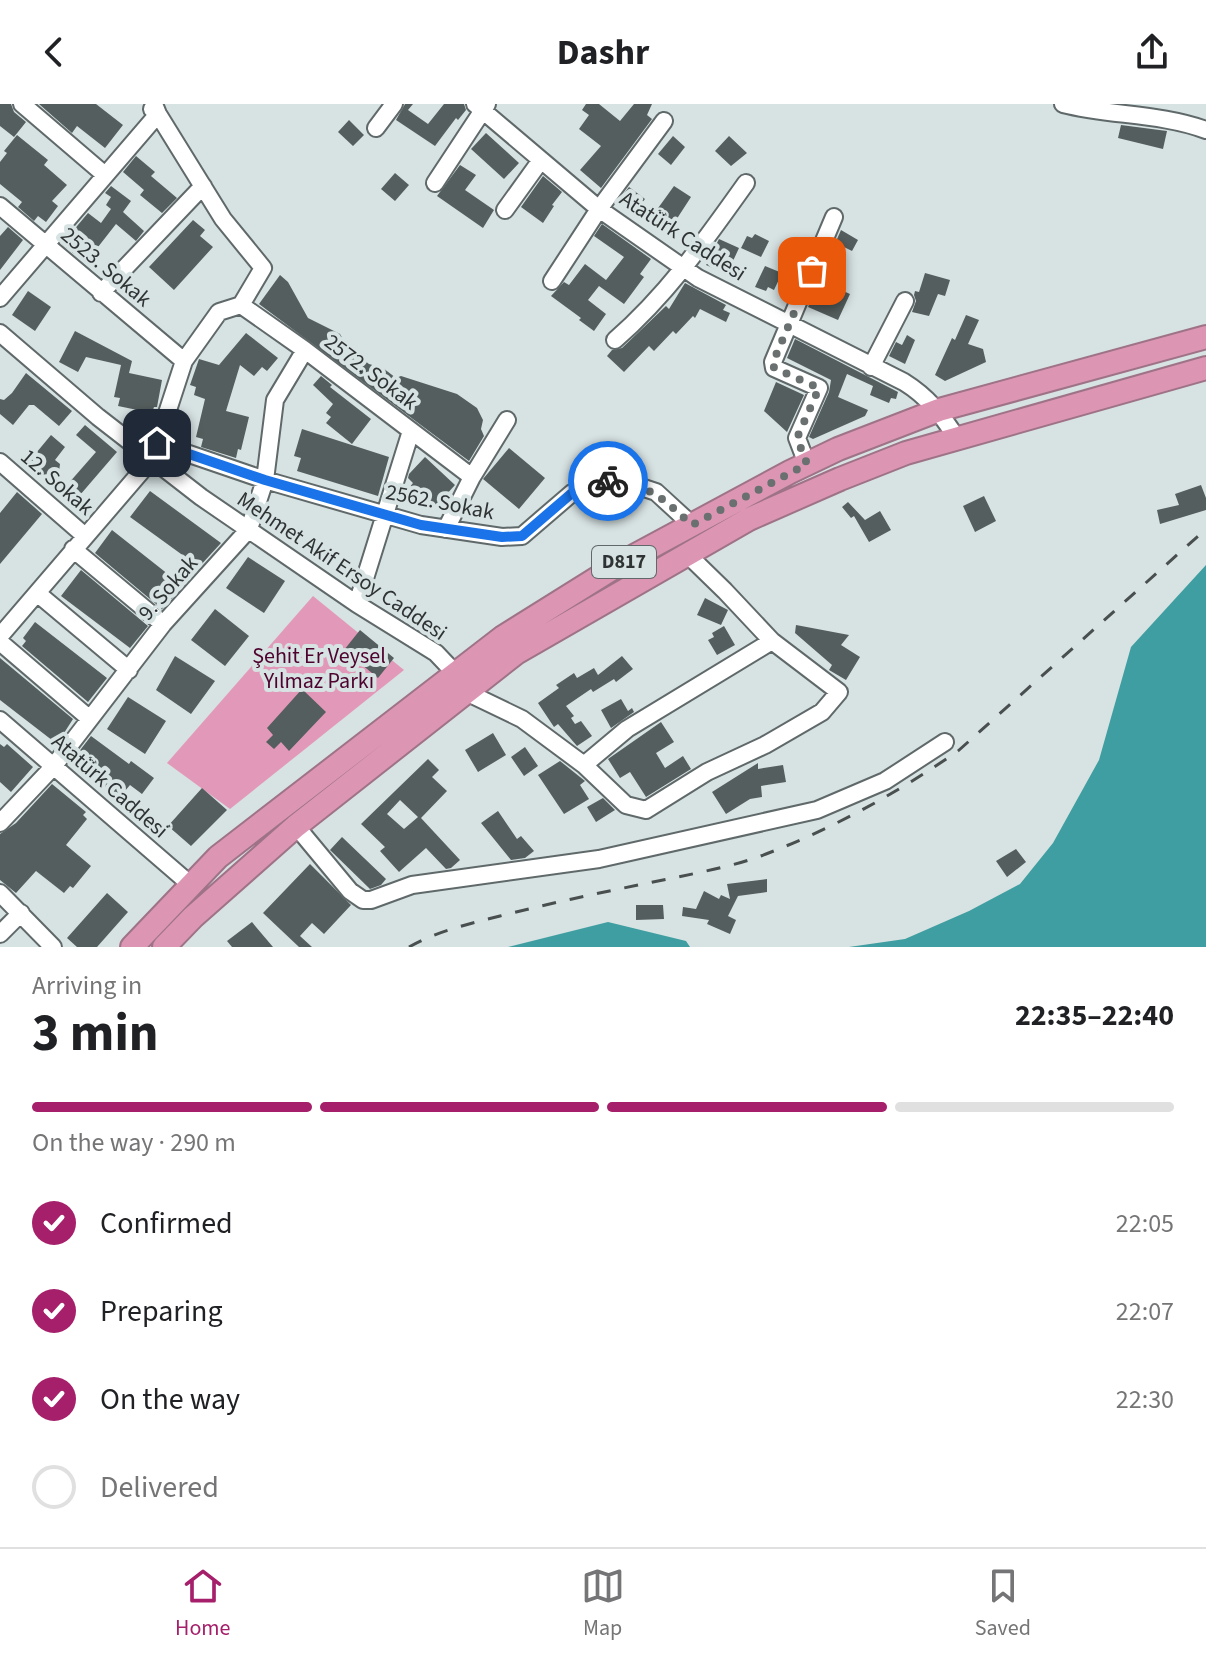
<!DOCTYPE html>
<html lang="en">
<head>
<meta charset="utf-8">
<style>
  body { margin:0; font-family:"Source Sans 3",sans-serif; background:#f2f2f2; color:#202124; height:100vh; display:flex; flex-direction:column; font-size:30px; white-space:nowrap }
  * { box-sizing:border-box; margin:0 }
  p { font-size:26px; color:#757577 }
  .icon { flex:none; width:44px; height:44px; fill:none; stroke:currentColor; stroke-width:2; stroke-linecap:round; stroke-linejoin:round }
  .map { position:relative; height:843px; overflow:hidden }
  .sheet { display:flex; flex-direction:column; background:#fff; flex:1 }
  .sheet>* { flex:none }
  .pin { position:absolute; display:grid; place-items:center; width:68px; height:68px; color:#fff; margin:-34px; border-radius:16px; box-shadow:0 4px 12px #0006 }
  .courier { position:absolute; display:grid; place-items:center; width:80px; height:80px; margin:-40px; border:6px solid #1a73e8; border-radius:50%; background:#fff; color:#222; box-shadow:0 2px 10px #0007 }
  .overview em { font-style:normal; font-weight:700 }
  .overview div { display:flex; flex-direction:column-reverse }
  .overview { display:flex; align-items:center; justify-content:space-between; height:136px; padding:0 32px }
  h1 { font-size:52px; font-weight:700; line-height:60px }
  .bar { display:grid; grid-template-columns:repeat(4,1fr); gap:12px 8px; align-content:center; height:96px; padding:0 32px }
  .bar i { height:10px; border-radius:6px; background:#e0e0e0 }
  .bar .active { background:#a51f6a }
  .bar p { grid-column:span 4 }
  ol { padding:0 32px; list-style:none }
  li { display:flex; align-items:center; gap:24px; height:88px }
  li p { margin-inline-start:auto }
  li .icon { padding:8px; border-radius:50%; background:#a51f6a; color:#fff; stroke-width:4 }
  li:last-child { color:#757577 }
  li i { width:44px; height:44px; border:4px solid #e0e0e0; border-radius:50% }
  header { display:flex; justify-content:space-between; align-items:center; height:104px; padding:0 32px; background:#fff; font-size:36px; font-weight:700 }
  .dock { display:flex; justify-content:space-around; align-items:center; height:112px; border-top:2px solid #e0e0e0; background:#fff; font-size:22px; color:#757577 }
  .dock a { display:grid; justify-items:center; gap:4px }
  .dock .active { color:#a51f6a }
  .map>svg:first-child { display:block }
  .green { fill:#e299b9 }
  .water { fill:#3e9ea1 }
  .building { fill:#555e5e; fill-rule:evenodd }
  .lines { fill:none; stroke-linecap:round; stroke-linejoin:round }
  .minor-casing { stroke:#60696a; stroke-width:20 }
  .highway-casing { stroke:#9f7387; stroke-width:26 }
  .minor { stroke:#fff; stroke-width:16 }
  .highway { stroke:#dc96b4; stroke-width:22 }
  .rail { stroke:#494e4e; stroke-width:3; stroke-dasharray:14 14; stroke-linecap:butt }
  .done { stroke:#6a7070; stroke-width:8; stroke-dasharray:0 14.4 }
  .route { stroke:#1a73e8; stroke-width:10 }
  .labels { text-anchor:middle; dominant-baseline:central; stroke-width:8; stroke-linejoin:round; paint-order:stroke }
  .shield { fill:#d7e2e2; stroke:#616868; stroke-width:2 }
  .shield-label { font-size:20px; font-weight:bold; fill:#2f3333 }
  .street-label { font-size:22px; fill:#2f3333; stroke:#d7e2e2 }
  .park-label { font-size:22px; fill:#4e032f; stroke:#d7e2e2 }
</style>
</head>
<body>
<header><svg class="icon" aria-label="back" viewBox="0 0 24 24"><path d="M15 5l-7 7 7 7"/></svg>Dashr<svg class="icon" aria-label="share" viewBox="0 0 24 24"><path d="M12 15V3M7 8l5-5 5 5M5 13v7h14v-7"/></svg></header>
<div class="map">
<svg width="1206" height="843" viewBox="0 0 1206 843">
  <rect width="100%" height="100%" fill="#d7e2e2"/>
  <!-- green -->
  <path class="green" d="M313 492 404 566 230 705 167 659Z"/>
  <!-- water -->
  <path class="water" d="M1206 461V843H849L905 835 969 807 1020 780 1053 739 1099 656 1131 543Z
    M608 818 686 837 690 843H508Z"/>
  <!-- building -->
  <path class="building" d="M0 0H11L14 8 26 18 14 33 0 22Z
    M39 0H96L123 21 105 44 77 22 72 29Z
    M405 0H413L408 6 428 20 444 0H464L466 6 458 16 456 14 435 42 396 16Z
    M586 0H599L620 17 634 0H652L647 11 652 15 601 84 580 66 601 42 579 25 589 11 582 6Z
    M349 16 364 31 353 42 338 28Z
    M1121 21 1167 27 1163 45 1118 34Z
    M486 29 519 59 504 75 471 45Z
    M17 31 48 56 44 61 67 81 52 97 58 102 46 118 38 112 34 117 18 103 22 98 0 80V58L7 49 4 47Z
    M673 32 685 43 671 61 658 50Z
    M729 32 747 49 731 62 715 47Z
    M136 52 155 68 151 72 177 94 162 109 140 91 144 86 123 68Z
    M460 61 476 71 465 86 494 106 483 124 437 92Z
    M395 69 409 81 395 97 381 85Z
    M543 72 562 88 552 101 554 102 543 119 521 103Z
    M111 82 131 97 123 108 144 127 136 137 116 120 98 143 95 141 83 157 62 140 88 109 101 119 111 105 106 101 111 93 105 89Z
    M674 82 691 93 667 130 648 118Z
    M629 83 645 95 634 109 618 97Z
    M193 116 205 126 200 132 213 143 174 186 149 163Z
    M602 120 651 155 640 170 644 173 624 200 599 182 588 196 606 210 594 227 579 216 581 214 551 192 564 178 569 181 585 160 606 176 624 153 594 132Z
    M8 123 23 136 0 166V132Z
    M841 126 858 136 852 147 844 143 838 155 830 151Z
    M755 130 769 137 761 153 741 144 747 132 752 134Z
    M719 135 739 144 727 170 706 161Z
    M765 162 782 169 774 186 768 183 766 187 755 183Z
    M925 169 950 176 945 192 938 190 929 212 912 208 916 197 914 191 915 187 919 188Z
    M280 171 288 178 308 214 340 230 347 243 369 260 383 264 396 274 401 272 457 290 477 304 483 316 481 325 484 332 469 357 259 200Z
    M819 176 850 190 838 216 808 203Z
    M685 179 726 201 723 206 730 209 726 218 700 205 695 214 693 212 676 230 673 227 654 247 649 242 624 268 607 252 612 246 622 244 666 202 669 205Z
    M28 187 51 203 35 227 12 211Z
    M966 211 979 216 968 240 983 245 986 258 945 277 935 271 952 234 955 236Z
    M75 227 132 257 129 269 162 276 157 303H154L152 309 118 302 120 294 114 293 121 261 86 253 78 268 59 258Z
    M246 229 278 254 267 267 262 263 254 272 240 261 226 307 249 313 241 346 238 345 236 354 201 343 203 335 196 333 205 295 194 291 196 283 190 281 199 255 219 261Z
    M907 231 915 236 905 260 889 252 896 238 902 241Z
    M795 235 898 288 896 295 891 294 889 299 870 291 873 282 847 270 838 293 868 306 865 312 813 335 809 333 829 288 831 276 787 254Z
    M26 269 72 307 59 322 34 301H29L13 321 0 310V295L4 296 12 289Z
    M321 272 332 281 330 283 371 315 352 340 326 319 331 313 326 309 333 300 313 281Z
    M776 278 804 291 787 328 764 307Z
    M85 321 117 348 80 391 68 380 96 348 76 331Z
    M302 325 389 353 378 392 297 367 301 354 294 352Z
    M51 331 65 343 55 356 60 360 58 376 54 381 27 360Z
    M509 344 545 374 519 405 483 375Z
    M425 353 455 381 436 402 431 398 428 401 409 384 413 379 408 374 409 370Z
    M1201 381 1206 394V406L1160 420 1157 406 1179 401 1175 390Z
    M150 387 221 439 199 463 130 413Z
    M17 388 42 410 0 460V409Z
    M984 392 996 417 975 428 963 402Z
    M848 398 865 416 880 407 891 426 869 438 854 412 851 414 842 403Z
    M112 426 183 482 162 505 95 449Z
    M248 453 285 477 264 509 226 484Z
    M81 466 148 522 130 544 61 492Z
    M705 494 728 506 721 521 697 511Z
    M215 505 249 532 225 562 191 536Z
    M35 518 107 574 88 598 22 542 26 537 23 534Z
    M796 521 849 531 841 541 860 553 846 576 829 566 832 561 795 529Z
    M724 522 735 541 717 551 708 536 714 533 712 529Z
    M360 526 394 554 378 574 344 546Z
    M175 552 215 577 191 610 156 586Z
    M622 552 633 565 616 578 614 575 593 588 591 585 566 602 574 612 571 614 575 620 581 617 592 632 577 642 558 620 554 623 538 599 559 584 556 581 574 569 577 574 594 564 598 571Z
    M0 554 73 615 57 640 0 596Z
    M302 585 326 608 289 647 281 638 274 645 266 638 273 631 267 624Z
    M128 593 166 617 145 650 107 625Z
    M621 595 628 607 632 604 634 608 611 624 601 606Z
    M661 618 674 638 656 649 665 664 683 652 691 665 646 693 630 668 620 674 608 655Z
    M493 629 506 651 478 668 465 646Z
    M91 632 129 660 131 657 154 674 142 690 130 681 119 694 71 658Z
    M0 640 4 643 7 640 33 663 11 688 0 678Z
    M525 643 538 662 524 672 511 653Z
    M428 655 439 666 432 673 447 687 421 714 460 756 451 764 446 765 426 744 399 768 380 747 385 743 361 720ZM400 696 418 713 404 725 387 710Z
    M560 657 585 677 580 681 589 695 564 710 538 671Z
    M758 659V665L783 661 786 678 761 682 762 693 750 695 726 710 712 688Z
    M52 680 86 708 83 711 87 715 66 741 91 762 73 784 70 782 64 789 36 767 16 789 0 776V730L16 719Z
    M202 684 227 706 191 742 168 722Z
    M603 694 615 706 596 718 587 703Z
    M498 707 517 735 521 732 534 747 525 754 511 756 481 719Z
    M342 733 386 775 381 781 370 785 330 746Z
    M1016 745 1026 758 1007 773 996 757Z
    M310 760 351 801 324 830 312 819 300 832 312 843H299L263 809Z
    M767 775V788L738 792 728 812 736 816 730 830 707 820 709 816 682 812 683 803 696 805 704 787 719 795 721 791 730 795 727 780Z
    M107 789 128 808 97 843H77L67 834Z
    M636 801H663L664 815 636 816Z
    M252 818 256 823 273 843H232L227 837Z"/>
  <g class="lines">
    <defs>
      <path id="minor" d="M22 0 105 71
        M475 0 599 105 698 174 904 278C928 293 941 310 956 333
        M1063 0C1110 12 1160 9 1206 26
        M152 5 158 10 223 115 263 164 241 201
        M376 24 394 0
        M435 79 487 0
        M0 102 184 257
        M505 106 541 56
        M552 177 599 105 664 17
        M101 189 203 82
        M0 194 158 10 154 0
        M241 201 305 246 472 373
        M0 229 98 313 201 393 357 500 436 549 455 569 466 588 522 615 584 661 627 625 772 537 725 487 687 450
        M615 236C668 190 706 135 746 79
        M871 263 905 197
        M157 339 265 376 421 421 502 433 522 432 572 389 607 377 632 380 656 388 692 421
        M0 358 85 432
        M807 360 797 334 819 284 774 264 773 258 834 113
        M446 425 472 373 507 316
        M73 445 163 520
        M37 489 129 566
        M357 500 411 327
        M0 532 152 355 184 257 219 208 241 201
        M0 538 90 615
        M0 616 191 781
        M584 661 626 701 646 706 707 668 765 641 822 608 839 588 772 537
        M0 719 53 663 163 520 249 425 265 376 275 296 305 246
        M296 722 350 787 363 796H371L412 781 599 755 817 706 885 677 945 638
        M0 789 53 843
        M0 830 21 809"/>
      <path id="highway" d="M132 843 218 753 503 533 623 458 790 368 838 345 939 306 1206 233
        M164 843 193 813 296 722 516 549 749 415 840 375 906 349 1206 264"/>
    </defs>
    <!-- minor casing -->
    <use href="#minor" class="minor-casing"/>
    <!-- highway casing -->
    <use href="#highway" class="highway-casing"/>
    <!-- minor -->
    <use href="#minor" class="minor"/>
    <!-- highway -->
    <use href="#highway" class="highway"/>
    <!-- rail -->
    <path class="rail" d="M409 843C437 827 469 820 500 812 559 797 618 785 678 773 706 767 738 761 766 750 834 724 897 689 958 647L1206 425"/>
  </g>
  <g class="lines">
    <!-- done -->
    <path class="done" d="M608 377C652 382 660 392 692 421L807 360 797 334 819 284 774 264 773 258 812 167"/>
    <!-- route -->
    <path class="route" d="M157 339 265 376 421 421 502 433 522 432 572 389 608 377"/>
  </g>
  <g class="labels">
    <!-- shield labels -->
    <rect class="shield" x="592" y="442" width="64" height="32" rx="6"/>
    <g class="shield-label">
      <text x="624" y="458">D817</text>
    </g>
    <!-- street labels -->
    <g class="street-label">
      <text transform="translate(683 132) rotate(33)">Atatürk Caddesi</text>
      <text transform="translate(106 163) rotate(40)">2523. Sokak</text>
      <text transform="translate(371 268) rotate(37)">2572. Sokak</text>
      <text transform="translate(57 378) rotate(41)">12. Sokak</text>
      <text transform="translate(440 398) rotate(11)">2562. Sokak</text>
      <text transform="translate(342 462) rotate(34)">Mehmet Akif Ersoy Caddesi</text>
      <text transform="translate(168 484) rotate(-49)">9. Sokak</text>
      <text transform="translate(110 682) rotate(41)">Atatürk Caddesi</text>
    </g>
    <!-- park labels -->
    <g class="park-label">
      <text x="319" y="552">Şehit Er Veysel<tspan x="319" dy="25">Yılmaz Parkı</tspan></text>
    </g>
  </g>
</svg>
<div class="pin" style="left:812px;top:167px;background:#ea580c"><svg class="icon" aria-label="bag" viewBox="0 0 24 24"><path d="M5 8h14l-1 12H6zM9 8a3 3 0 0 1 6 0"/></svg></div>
<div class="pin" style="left:157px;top:339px;background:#1f2937"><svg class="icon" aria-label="home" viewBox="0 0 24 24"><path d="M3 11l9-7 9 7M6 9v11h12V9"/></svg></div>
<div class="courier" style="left:608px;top:377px"><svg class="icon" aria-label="bike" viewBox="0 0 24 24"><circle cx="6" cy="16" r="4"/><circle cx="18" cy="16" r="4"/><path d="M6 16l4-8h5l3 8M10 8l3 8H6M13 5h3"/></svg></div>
</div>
<section class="sheet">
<div class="overview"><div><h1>3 min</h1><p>Arriving in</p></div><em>22:35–22:40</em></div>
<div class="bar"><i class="active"></i><i class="active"></i><i class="active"></i><i></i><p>On the way · 290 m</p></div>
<ol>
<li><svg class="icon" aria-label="check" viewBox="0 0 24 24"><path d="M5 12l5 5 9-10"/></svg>Confirmed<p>22:05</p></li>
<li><svg class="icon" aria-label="check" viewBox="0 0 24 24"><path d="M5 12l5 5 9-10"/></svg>Preparing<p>22:07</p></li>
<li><svg class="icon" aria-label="check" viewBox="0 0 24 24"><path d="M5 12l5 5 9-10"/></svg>On the way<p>22:30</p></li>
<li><i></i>Delivered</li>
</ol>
</section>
<nav class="dock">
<a class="active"><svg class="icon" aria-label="home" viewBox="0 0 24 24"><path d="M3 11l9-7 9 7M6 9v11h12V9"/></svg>Home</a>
<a><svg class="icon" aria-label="map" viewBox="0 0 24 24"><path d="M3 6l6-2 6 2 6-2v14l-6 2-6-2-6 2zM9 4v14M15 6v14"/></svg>Map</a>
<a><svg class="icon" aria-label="saved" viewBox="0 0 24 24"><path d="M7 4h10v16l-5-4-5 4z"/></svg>Saved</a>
</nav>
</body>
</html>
